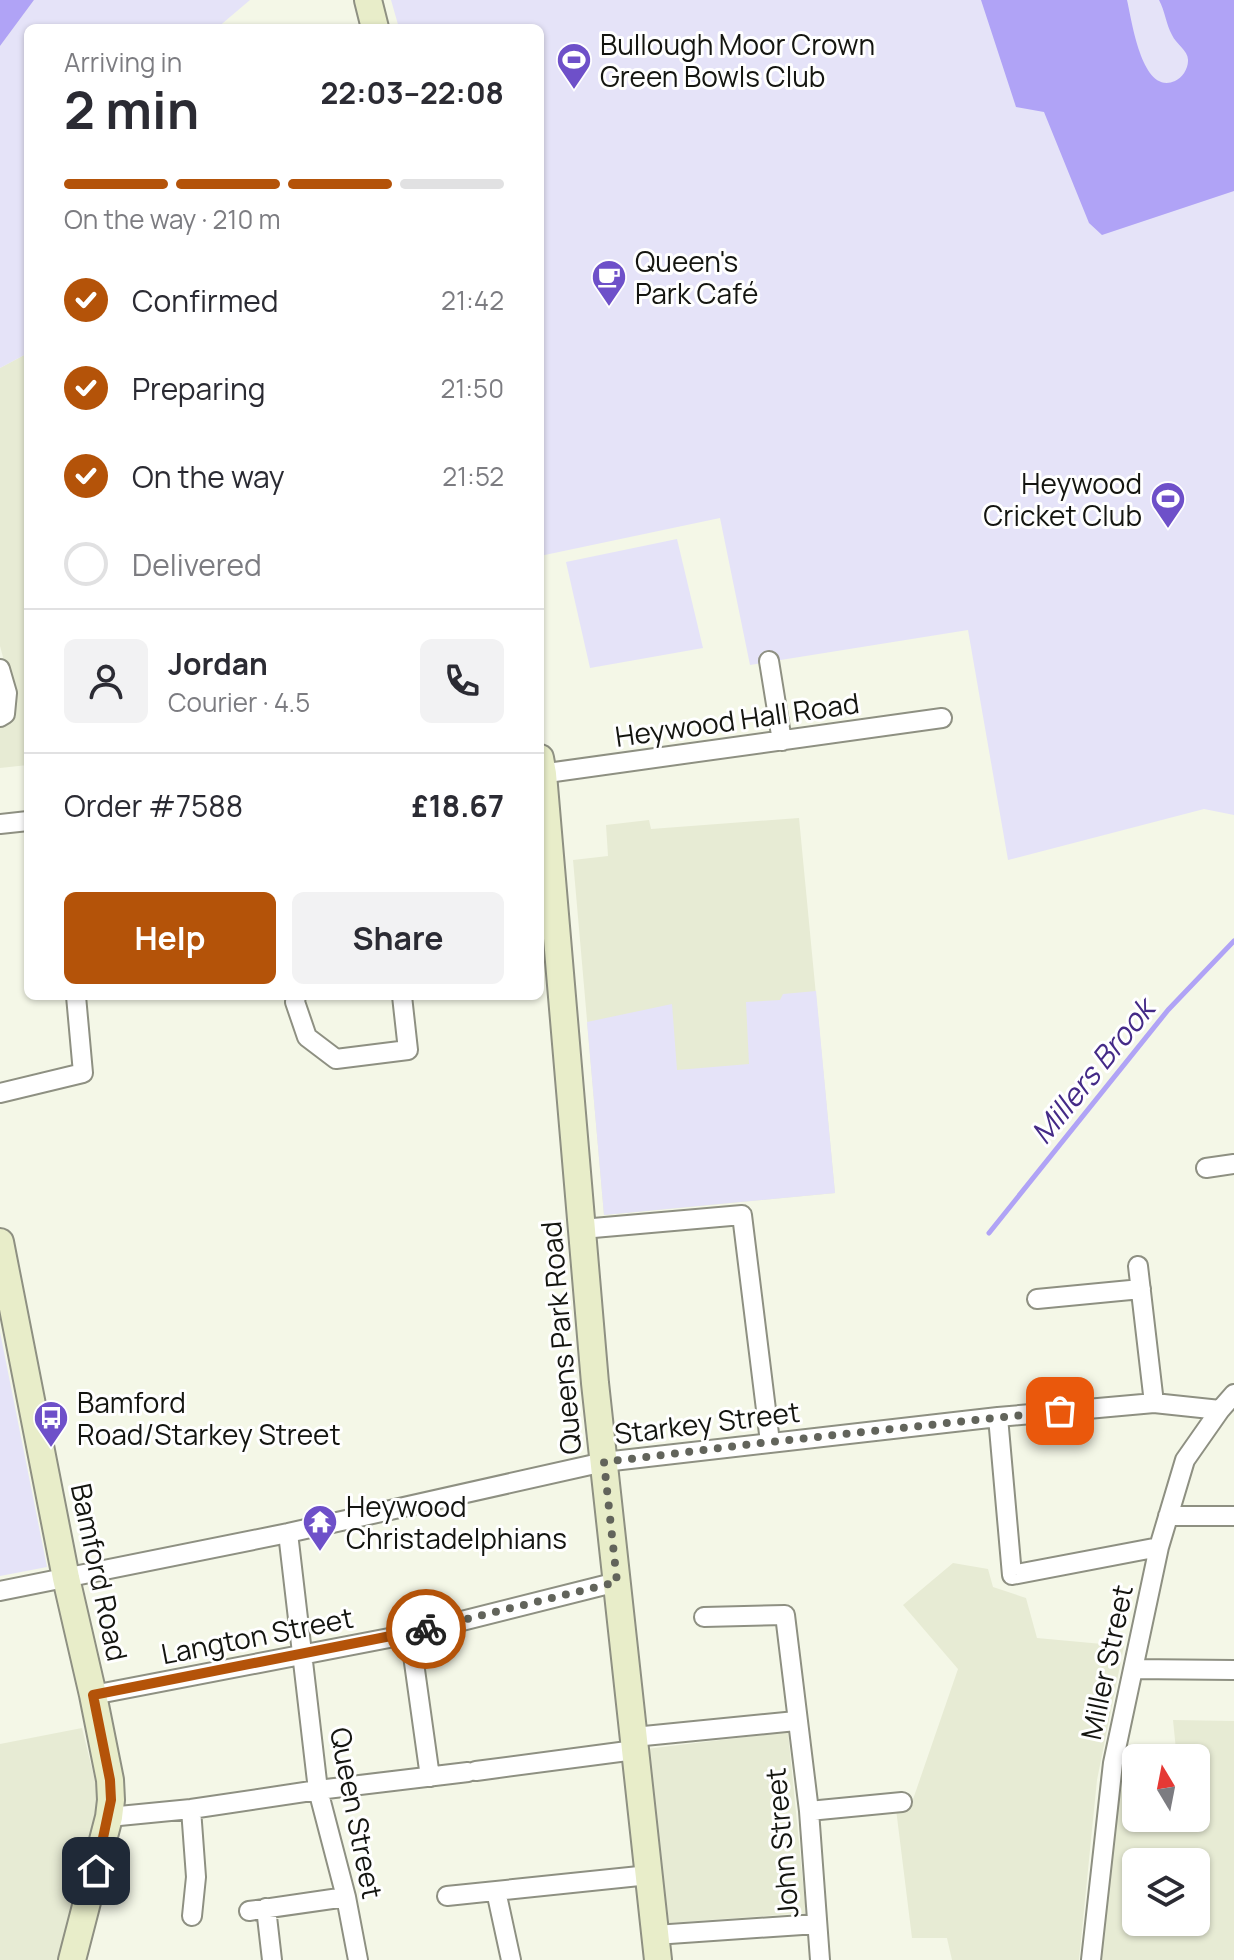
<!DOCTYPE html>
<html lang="en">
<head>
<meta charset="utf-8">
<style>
  body { margin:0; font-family:Manrope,sans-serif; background:#f2f2f3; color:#2b2b33; height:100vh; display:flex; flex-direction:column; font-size:30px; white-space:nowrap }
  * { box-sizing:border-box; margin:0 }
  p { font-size:26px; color:#7c7c81 }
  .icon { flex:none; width:44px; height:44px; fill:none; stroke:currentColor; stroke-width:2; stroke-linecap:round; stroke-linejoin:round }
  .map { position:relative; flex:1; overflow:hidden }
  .details { position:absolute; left:24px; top:24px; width:520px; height:976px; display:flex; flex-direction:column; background:#fff; border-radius:12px; box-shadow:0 2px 6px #0004 }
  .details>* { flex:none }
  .needle { width:52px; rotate:350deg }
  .fabs { position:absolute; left:1122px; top:1744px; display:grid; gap:16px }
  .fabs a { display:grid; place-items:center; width:88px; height:88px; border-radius:12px; background:#fff; box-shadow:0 2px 6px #0004; font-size:40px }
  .pin { position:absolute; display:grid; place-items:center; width:68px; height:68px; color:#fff; margin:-34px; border-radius:16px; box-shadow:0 4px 12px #0006 }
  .courier { position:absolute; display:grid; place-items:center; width:80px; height:80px; margin:-40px; border:6px solid #b45309; border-radius:50%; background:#fff; color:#222; box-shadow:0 2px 10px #0007 }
  .headline em { font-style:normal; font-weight:700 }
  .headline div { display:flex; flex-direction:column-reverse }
  .headline { display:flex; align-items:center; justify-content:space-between; height:136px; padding:0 40px }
  h1 { font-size:52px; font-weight:700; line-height:60px }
  .bar { display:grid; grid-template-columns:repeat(4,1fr); gap:12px 8px; align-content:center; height:96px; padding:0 40px }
  .bar i { height:10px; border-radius:6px; background:#e1e1e2 }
  .bar .current { background:#b45309 }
  .bar p { grid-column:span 4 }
  .line { display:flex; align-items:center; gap:20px; padding:0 40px; border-top:2px solid #e1e1e2 }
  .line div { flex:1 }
  .round { display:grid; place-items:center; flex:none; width:84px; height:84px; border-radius:12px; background:#f2f2f3 }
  ol { padding:0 40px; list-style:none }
  li { display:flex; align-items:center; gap:24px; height:88px }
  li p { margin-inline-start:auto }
  li .icon { padding:8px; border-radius:50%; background:#b45309; color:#fff; stroke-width:4 }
  li:last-child { color:#7c7c81 }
  li i { width:44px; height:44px; border:4px solid #e1e1e2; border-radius:50% }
  .primary-button { display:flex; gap:16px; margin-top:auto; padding:16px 40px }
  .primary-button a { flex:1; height:92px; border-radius:12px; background:#b45309; color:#fff; font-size:32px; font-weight:700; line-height:92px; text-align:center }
  .primary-button a+a { background:#f2f2f3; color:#2b2b33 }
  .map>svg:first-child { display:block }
  .built { fill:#e7ebd4; fill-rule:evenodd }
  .green { fill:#e5e3f8 }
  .water { fill:#b0a3f6 }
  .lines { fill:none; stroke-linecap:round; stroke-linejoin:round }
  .stream { stroke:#b0a3f6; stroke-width:5 }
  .street-casing { stroke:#8e9082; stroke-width:22 }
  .secondary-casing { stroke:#8e9082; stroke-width:30 }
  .street { stroke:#fff; stroke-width:18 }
  .secondary { stroke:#e8edc9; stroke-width:26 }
  .done { stroke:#62645b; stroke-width:8; stroke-dasharray:0 14.4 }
  .route { stroke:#b45309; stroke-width:10 }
  .labels { text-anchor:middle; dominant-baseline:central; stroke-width:6; stroke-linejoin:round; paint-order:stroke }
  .poi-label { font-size:28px; fill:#141510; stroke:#fff; text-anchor:start }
  .street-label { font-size:28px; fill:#141510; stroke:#fff }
  .water-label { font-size:30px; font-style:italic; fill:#442a87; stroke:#fff }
</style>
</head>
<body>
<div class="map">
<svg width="1234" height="1960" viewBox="0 0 1234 1960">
  <rect width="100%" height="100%" fill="#f4f7e7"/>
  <!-- built -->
  <path class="built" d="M28 353V765L0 768V725L16 717 13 694 0 646V368Z
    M799 818 835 1193 604 1215 573 860 608 856 606 825 649 820 651 829Z
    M953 1563 988 1569 993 1587 1026 1598 1037 1638 1124 1646 1097 1780 1079 1960H952L947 1938H912L896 1809 910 1808 958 1669 903 1605Z
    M1173 1720 1234 1721V1960H1097L1113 1826 1124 1779 1136 1775V1818H1196V1758H1170L1176 1750ZM1136 1862H1196V1922H1136Z
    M82 1728 101 1805 60 1960H0V1744Z
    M788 1732 806 1913 669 1923 646 1749Z"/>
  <!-- green -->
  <path class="green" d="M34 0H250L217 28H28V353L0 368V46Z
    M391 0H1234V815L1204 809 1008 860 968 630 750 665 720 518 540 556V28H399Z
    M677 539 703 648 590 668 566 562Z
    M816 991 835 1193 604 1215 587 1022 672 1004 677 1070 749 1064 746 1002 780 1000 783 994Z
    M0 1332 47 1567 0 1576Z"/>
  <!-- water -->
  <path class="water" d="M0 0H34L0 46Z
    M981 0H1127C1132 21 1142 96 1175 81 1182 78 1188 69 1188 61 1189 51 1176 44 1172 35 1166 24 1165 11 1159 0H1234V191L1102 235 1089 223 1044 112 1016 107Z"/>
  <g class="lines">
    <!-- stream -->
    <path class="stream" d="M989 1233 1168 1010 1234 941"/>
    <defs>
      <path id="street" d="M769 661 782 741
        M0 669 7 693 5 714 0 717
        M540 774 942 718
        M0 824 28 821
        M296 996 295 1002 307 1037 336 1059 408 1050 402 996
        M0 1093 83 1073 76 996
        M1206 1168 1234 1164
        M582 1229 742 1215 770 1442
        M1138 1266 1154 1403
        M1037 1299 1141 1289
        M998 1417 1012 1575 1159 1547
        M1168 1516H1234
        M288 1533 318 1790 346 1897 358 1960
        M0 1591 288 1533 604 1462 998 1417 1154 1403 1220 1410
        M704 1617 785 1615 809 1811 820 1960
        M410 1634 430 1777
        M1133 1669 1234 1670
        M93 1695 410 1634 617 1582
        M634 1737 796 1721
        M476 1771 635 1750
        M191 1809 196 1877 192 1916
        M809 1811 902 1802
        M109 1817 191 1809 318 1790 468 1772
        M496 1891 511 1960
        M447 1896 649 1875
        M266 1908 272 1960
        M249 1911 346 1897
        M655 1935 817 1924
        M1091 1960 1113 1763 1159 1547 1185 1460 1220 1410 1234 1394"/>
      <path id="secondary" d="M368 0 375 28
        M540 758 543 774 595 1383 658 1960
        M0 1242 66 1578 93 1695 110 1780 111 1800 109 1817 72 1960"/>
    </defs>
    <!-- street casing -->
    <use href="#street" class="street-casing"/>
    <!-- secondary casing -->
    <use href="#secondary" class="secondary-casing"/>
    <!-- street -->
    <use href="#street" class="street"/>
    <!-- secondary -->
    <use href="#secondary" class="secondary"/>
  </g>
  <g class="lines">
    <!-- done -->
    <path class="done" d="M426 1629 617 1582 604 1462 770 1442 1060 1411"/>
    <!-- route -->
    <path class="route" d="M96 1871 111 1800 110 1780 93 1695 426 1629"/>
  </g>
  <!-- icons -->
  <defs>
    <symbol id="stadium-pin" viewBox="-11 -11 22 30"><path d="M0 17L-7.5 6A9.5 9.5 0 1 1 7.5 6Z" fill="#6e50c9" stroke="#fff"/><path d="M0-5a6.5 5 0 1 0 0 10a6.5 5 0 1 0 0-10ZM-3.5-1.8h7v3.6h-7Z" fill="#fff"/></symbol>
    <symbol id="cafe-pin" viewBox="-11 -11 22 30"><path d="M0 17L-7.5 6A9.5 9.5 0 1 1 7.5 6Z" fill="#6e50c9" stroke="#fff"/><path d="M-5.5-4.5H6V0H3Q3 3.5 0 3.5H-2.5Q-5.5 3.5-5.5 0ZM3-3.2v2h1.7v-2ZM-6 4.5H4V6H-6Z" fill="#fff"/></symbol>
    <symbol id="bus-pin" viewBox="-11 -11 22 30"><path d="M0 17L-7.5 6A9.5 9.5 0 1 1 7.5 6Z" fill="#6e50c9" stroke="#fff"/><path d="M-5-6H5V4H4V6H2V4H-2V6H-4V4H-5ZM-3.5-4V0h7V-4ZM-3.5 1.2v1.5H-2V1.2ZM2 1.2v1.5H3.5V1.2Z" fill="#fff"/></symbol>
    <symbol id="temple-pin" viewBox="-11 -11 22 30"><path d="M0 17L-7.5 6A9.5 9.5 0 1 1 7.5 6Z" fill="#6e50c9" stroke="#fff"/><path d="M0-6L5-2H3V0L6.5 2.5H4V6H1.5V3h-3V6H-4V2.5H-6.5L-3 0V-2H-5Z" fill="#fff"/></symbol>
  </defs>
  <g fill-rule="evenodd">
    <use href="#stadium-pin" x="554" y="40" width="40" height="54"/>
    <use href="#cafe-pin" x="589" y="257" width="40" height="54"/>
    <use href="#stadium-pin" x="1148" y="479" width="40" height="54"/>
    <use href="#bus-pin" x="31" y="1398" width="40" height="54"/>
    <use href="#temple-pin" x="300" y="1502" width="40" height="54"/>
  </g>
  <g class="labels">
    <!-- poi labels -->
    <g class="poi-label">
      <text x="600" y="44">Bullough Moor Crown<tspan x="600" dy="32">Green Bowls Club</tspan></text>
      <text x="635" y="261">Queen's<tspan x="635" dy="32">Park Café</tspan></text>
      <text x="1142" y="483" text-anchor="end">Heywood<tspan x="1142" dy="32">Cricket Club</tspan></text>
      <text x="77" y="1402">Bamford<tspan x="77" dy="32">Road/Starkey Street</tspan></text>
      <text x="346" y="1506">Heywood<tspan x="346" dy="32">Christadelphians</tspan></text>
    </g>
    <!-- street labels -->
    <g class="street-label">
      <text transform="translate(737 719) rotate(-8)">Heywood Hall Road</text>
      <text transform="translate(560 1338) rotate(-95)">Queens Park Road</text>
      <text transform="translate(707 1422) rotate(-7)">Starkey Street</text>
      <text transform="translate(100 1572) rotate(78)">Bamford Road</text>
      <text transform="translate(257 1635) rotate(-11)">Langton Street</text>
      <text transform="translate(1106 1662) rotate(-78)">Miller Street</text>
      <text transform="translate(357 1813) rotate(79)">Queen Street</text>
      <text transform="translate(781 1843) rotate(-95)">John Street</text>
    </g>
    <!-- water labels -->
    <g class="water-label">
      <text transform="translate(1092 1071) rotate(-51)">Millers Brook</text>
    </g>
  </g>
</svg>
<div class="fabs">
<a><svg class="needle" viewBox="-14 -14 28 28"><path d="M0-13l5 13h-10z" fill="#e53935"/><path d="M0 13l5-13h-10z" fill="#7c7c81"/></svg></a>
<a><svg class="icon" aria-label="layers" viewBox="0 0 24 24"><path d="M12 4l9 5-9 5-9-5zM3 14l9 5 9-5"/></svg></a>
</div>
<div class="pin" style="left:1060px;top:1411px;background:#ea580c"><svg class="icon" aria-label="bag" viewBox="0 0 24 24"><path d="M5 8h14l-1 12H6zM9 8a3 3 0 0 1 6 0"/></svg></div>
<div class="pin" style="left:96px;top:1871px;background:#1f2937"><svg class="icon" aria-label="home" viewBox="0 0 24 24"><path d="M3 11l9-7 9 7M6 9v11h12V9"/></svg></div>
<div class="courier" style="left:426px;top:1629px"><svg class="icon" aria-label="bike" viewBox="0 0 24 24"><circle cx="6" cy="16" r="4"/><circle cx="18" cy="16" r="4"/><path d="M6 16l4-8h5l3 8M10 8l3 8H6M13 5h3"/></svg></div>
<section class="details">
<div class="headline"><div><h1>2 min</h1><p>Arriving in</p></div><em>22:03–22:08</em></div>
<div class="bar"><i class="current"></i><i class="current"></i><i class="current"></i><i></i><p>On the way · 210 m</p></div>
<ol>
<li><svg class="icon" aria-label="check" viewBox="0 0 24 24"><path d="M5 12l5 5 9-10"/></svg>Confirmed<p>21:42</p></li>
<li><svg class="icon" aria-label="check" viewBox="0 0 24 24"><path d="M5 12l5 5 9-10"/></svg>Preparing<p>21:50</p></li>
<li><svg class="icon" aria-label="check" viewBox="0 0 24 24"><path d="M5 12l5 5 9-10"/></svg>On the way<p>21:52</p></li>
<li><i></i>Delivered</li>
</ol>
<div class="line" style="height:144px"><a class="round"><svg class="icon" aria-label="person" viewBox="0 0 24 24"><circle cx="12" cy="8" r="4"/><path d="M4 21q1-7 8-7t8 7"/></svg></a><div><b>Jordan</b><p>Courier · 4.5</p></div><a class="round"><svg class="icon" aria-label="phone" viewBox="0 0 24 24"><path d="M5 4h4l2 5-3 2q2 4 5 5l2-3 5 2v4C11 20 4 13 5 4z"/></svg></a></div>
<div class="line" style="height:104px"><div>Order #7588</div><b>£18.67</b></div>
<div class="primary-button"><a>Help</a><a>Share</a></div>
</section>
</div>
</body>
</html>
